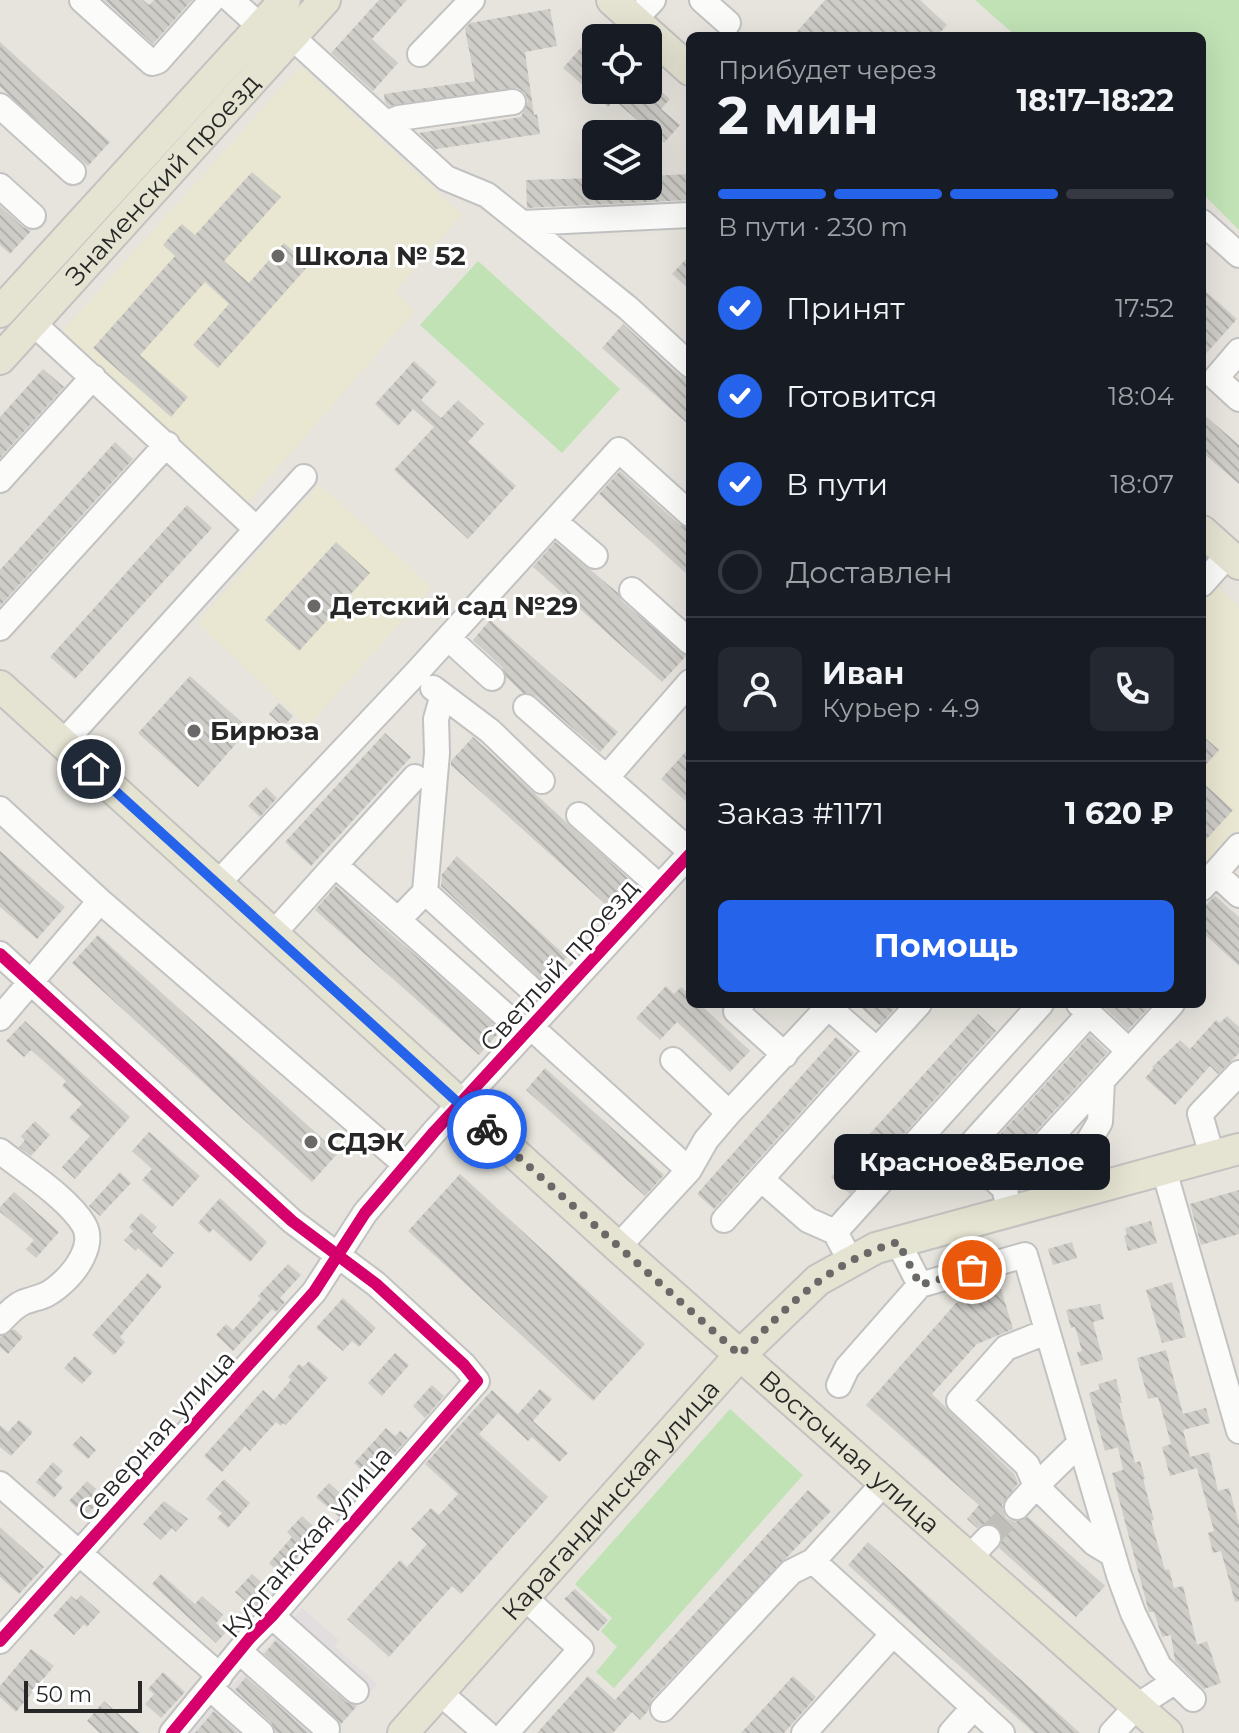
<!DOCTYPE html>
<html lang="ru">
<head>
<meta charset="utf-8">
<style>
  body { margin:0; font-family:Montserrat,sans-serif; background:#242831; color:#f1f3f6; height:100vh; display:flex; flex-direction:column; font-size:30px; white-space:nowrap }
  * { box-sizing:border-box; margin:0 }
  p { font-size:26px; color:#9ea1a6 }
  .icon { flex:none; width:44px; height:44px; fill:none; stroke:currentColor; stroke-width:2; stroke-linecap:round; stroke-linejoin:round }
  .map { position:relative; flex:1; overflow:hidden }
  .side { position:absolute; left:686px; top:32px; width:520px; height:976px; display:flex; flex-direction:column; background:#171b24; border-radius:12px; box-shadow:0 8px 32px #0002 }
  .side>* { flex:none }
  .fabs { position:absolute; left:582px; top:24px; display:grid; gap:16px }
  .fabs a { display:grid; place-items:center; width:80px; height:80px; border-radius:12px; background:#171b24; box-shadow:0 8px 32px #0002; font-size:40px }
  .scale { position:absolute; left:24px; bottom:20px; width:118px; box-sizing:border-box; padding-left:8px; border:4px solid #272727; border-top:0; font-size:22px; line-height:28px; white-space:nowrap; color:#272727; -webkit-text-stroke:6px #fff; paint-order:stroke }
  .pin { position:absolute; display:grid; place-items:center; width:68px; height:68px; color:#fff; margin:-34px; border:4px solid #fff; border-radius:50%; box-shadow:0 2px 8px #0007 }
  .courier { position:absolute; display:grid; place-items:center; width:80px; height:80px; margin:-40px; border:6px solid #2563eb; border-radius:50%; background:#fff; color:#222; box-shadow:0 2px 10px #0007 }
  .bubble { position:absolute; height:56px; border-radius:12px; background:#171b24; box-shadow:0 8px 32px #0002; font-size:26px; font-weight:700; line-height:56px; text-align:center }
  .overview em { font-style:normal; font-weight:700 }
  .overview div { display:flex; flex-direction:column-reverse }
  .overview { display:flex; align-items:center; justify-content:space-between; height:136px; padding:0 32px }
  h1 { font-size:52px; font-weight:700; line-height:60px }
  .bar { display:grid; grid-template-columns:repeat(4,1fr); gap:12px 8px; align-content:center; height:96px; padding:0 32px }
  .bar i { height:10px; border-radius:6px; background:#363941 }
  .bar .on { background:#2563eb }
  .bar p { grid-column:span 4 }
  .line { display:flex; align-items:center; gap:20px; padding:0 32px; border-top:2px solid #363941 }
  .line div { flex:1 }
  .round { display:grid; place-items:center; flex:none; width:84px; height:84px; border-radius:12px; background:#242831 }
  ol { padding:0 32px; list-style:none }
  li { display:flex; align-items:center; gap:24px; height:88px }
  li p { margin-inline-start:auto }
  li .icon { padding:8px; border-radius:50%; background:#2563eb; color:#fff; stroke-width:4 }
  li:last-child { color:#9ea1a6 }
  li i { width:44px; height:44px; border:4px solid #363941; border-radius:50% }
  .button { display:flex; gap:16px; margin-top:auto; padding:16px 32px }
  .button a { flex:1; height:92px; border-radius:12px; background:#2563eb; color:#fff; font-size:32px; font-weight:700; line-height:92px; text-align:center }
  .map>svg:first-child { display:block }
  .industrial { fill:#e2dee0 }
  .education { fill:#e9e6d1 }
  .park { fill:#c0e2b5 }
  .building { fill:url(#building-back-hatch) }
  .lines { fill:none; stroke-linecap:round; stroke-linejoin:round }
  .minor-tunnel { stroke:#c0beb9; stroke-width:24; stroke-dasharray:24 12; stroke-linecap:butt }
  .minor-casing { stroke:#c3c2c2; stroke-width:28 }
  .major-casing { stroke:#c3c2c0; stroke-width:34 }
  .minor { stroke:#fbfbfa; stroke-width:24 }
  .major { stroke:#e5e4d2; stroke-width:30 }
  .cycleway-casing { stroke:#fff; stroke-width:17 }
  .cycleway { stroke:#d6006c; stroke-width:12 }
  .done { stroke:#6a6967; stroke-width:8; stroke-dasharray:0 14.4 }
  .route { stroke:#2563eb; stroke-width:10 }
  .poi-dot { fill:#6a6967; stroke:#fff; stroke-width:3 }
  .labels { text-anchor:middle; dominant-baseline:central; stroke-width:6; stroke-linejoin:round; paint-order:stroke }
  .street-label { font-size:26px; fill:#272727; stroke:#fff }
  .poi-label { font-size:26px; font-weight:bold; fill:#272727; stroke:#fff; text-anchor:start }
</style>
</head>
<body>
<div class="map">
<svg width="1239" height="1733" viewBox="0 0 1239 1733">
  <defs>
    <pattern id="building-back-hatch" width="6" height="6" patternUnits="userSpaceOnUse" patternTransform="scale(2)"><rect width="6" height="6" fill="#cfcdc8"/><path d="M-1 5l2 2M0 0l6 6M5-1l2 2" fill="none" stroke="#b2b0ac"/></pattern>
  </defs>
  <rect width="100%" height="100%" fill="#e6e4dd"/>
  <!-- industrial -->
  <path class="industrial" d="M302 1608 339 1640 334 1646 377 1684 334 1733H190Z"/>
  <!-- education -->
  <path class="education" d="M301 66 462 215 395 291 415 311 247 503 60 334Z
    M319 484 432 588 308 726 197 623Z
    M1217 586 1239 606V831L1202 872V603Z"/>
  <!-- park -->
  <path class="park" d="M975 0H1239V230L1202 193V36H1016Z
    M478 261 620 389 562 453 420 325Z
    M730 1409 803 1475 614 1688 596 1672 617 1647 601 1631 612 1618 575 1584Z"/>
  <!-- building -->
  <path class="building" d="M104 0H143L149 5 154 0H192L153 44Z
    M379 0H407L372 39 398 63 373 91 331 53Z
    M825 0H920L947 25 937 36H793Z
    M550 9 557 46 525 52 534 115 537 114 540 134 436 149 419 133 521 117 528 101 525 93 518 88 389 106 385 102 384 94 475 81 465 29 470 23Z
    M587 41 596 49V90H648V81L670 99 661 109 680 125 664 143 614 100 608 107 563 68Z
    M0 42 110 142 88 166 0 87Z
    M252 172 281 197 224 261 249 283 284 243 309 265 218 368 193 345 229 304 205 282 140 355 188 397 171 417 93 348 175 256 163 245 172 234 182 224 195 235Z
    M690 174V200L527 208 526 180 596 178V186H648V176Z
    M0 206 23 227 31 231 10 254 0 245Z
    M690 255V290L672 274Z
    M1202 288 1237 319 1202 358Z
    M623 324 680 376 690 380V426L602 348Z
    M414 361 437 382 421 400 441 418 458 400 484 424 468 442 516 486 468 539 394 470 434 427 413 409 398 426 375 404Z
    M43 369 64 387 0 458V417Z
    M1202 413 1239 445V484L1202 452Z
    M115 442 133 459 0 606V570Z
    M620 471 680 525 690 529V577L599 494Z
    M187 505 212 528 75 679 50 657Z
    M336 542 370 573 299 651 265 620Z
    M555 542 592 571 618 593 622 601 686 656 662 682 533 567Z
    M490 620 618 732 600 752 536 696 523 693 507 678 502 667 473 640Z
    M190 676 249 729 198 787 138 733Z
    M279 703 293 716 283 727 269 714Z
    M385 733 411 757 311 866 285 842Z
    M1202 735 1219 750 1202 769Z
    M473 737 634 884 611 909 451 765V761Z
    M690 747V805L661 779Z
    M1202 782 1233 810 1202 844Z
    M266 787 277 798 260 817 248 806Z
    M0 851 65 907 37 939 0 907Z
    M457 856 567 957 544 982 441 886 442 874Z
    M336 886 501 1030 479 1055 315 910Z
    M1215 896 1239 917V966L1202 932V909Z
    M98 935 338 1153 312 1182 72 963Z
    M666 986 674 994 681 987 690 995V1004H700L750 1051 730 1072 677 1022 660 1040 636 1018Z
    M857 1004H899L880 1025Z
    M1101 1004H1152L1128 1030Z
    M978 1014 996 1031 850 1194 831 1177Z
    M1227 1016 1239 1027V1053L1218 1074 1210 1066 1175 1105 1145 1078 1154 1068 1152 1067 1180 1040 1190 1049 1216 1020 1220 1023Z
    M25 1021 130 1117 75 1179 62 1167 90 1136 69 1118 82 1104 62 1086 66 1081 31 1050 24 1057 6 1041Z
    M1090 1035 1108 1052 1003 1167 985 1151Z
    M836 1037 854 1053 714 1209 697 1194Z
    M545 1068 664 1175 645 1196 526 1090Z
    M35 1121 50 1135 31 1156 19 1147 25 1140 21 1136Z
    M149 1132 200 1176 172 1207 142 1180 152 1169 132 1151Z
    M120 1172 131 1183 100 1216 89 1206Z
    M460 1174 645 1344 593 1401 408 1231Z
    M1239 1190V1234L1201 1245 1190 1204Z
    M14 1192 59 1232 36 1258 26 1249 34 1240 0 1212V1207Z
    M220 1198 267 1242 250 1262 213 1229 209 1233 198 1223Z
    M141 1213 157 1227 152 1233 174 1253 161 1268 138 1248 136 1251 124 1240 133 1231 129 1227Z
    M1151 1221 1157 1243 1128 1251 1124 1236 1127 1235 1125 1228Z
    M1072 1242 1077 1258 1053 1265 1048 1249Z
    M288 1264 301 1275 280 1298 285 1302 276 1312 272 1309 233 1351 216 1335 226 1324 233 1330 261 1299 258 1296Z
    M148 1273 162 1286 120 1337 125 1342 114 1355 92 1335Z
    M1172 1282 1186 1337 1162 1343 1146 1290Z
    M1001 1289 1013 1329 977 1344 932 1394 1014 1474 1018 1483 1002 1505 1006 1518 1015 1522 1028 1517 1105 1586 1076 1617 999 1548 1002 1535 998 1527 985 1524 977 1528 967 1519 979 1505 866 1405 957 1302Z
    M343 1298 376 1328 359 1347 352 1341 343 1351 316 1328Z
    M1100 1304 1104 1319 1093 1322 1103 1360 1081 1366 1077 1352 1082 1351 1075 1327 1071 1328 1066 1310Z
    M14 1329 23 1337 8 1354 0 1347V1337Z
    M1166 1350 1183 1414 1206 1408 1210 1423 1183 1430 1190 1457 1209 1452 1218 1491 1229 1488 1239 1524V1601L1235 1602 1221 1551 1213 1553 1208 1533 1214 1531 1197 1468 1170 1476 1162 1447 1171 1444 1158 1397 1148 1399 1137 1358Z
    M395 1353 409 1365 382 1396 368 1383Z
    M75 1356 93 1372 82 1384 64 1368Z
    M309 1361 328 1378 286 1425 283 1423 281 1426 276 1422 250 1451 245 1446 222 1472 204 1456 263 1390 274 1400 291 1380 288 1377 299 1364 303 1367Z
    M1116 1379 1122 1403H1119L1135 1463 1140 1461 1145 1479H1143L1154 1520 1151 1521 1165 1570 1169 1569 1174 1588 1183 1586 1197 1645 1207 1641 1221 1683 1204 1689 1175 1661 1171 1635 1162 1637 1154 1612H1149L1112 1473 1123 1470 1118 1447 1105 1451 1089 1393 1100 1389 1098 1384Z
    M432 1385 444 1396 425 1418 413 1406Z
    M540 1389 552 1399 533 1421 568 1453 559 1462 532 1437 528 1441 498 1413 479 1434 548 1497 461 1594 452 1586 389 1657 347 1619 400 1560 407 1567 427 1544 411 1529 431 1508 439 1515 458 1494 425 1464 492 1390 518 1414Z
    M19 1420 33 1432 11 1456 0 1447V1425L8 1432Z
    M386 1428 395 1436 400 1431 408 1438 371 1479 354 1463Z
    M81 1436 96 1450 88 1459 72 1445Z
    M53 1462 63 1471 55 1480 63 1487 54 1498 36 1482Z
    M224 1479 250 1503 228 1528 217 1518 222 1513 206 1499Z
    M87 1481 96 1489 93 1493 101 1499 86 1516 69 1501Z
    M329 1483 341 1494 345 1489 355 1498 339 1517 316 1497Z
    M808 1490 831 1511 652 1699 648 1711 640 1720 632 1712 613 1733H537L588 1676 615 1700Z
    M164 1501 188 1519 176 1532 172 1528 161 1540 143 1524Z
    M302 1516 316 1529 312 1535 318 1540 308 1551 305 1548 282 1575 269 1563 292 1537 287 1532Z
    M0 1527 44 1567 19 1594 0 1577Z
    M868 1542 1080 1733H1034L848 1565Z
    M161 1574 195 1604 202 1596 223 1615 216 1623 226 1632 216 1643 152 1584Z
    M252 1574 261 1582 254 1589 265 1599 255 1610 235 1592Z
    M575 1589 608 1620 598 1631 564 1599Z
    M81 1595 100 1612 87 1627 84 1624 74 1635 53 1616 71 1596 76 1600Z
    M276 1640 346 1702 357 1706 341 1724 264 1654Z
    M31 1649 54 1666 16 1712 0 1697V1686Z
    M163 1672 185 1692 161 1718 145 1704 154 1694 148 1689Z
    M793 1676 816 1697 784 1733H741Z
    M246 1677 309 1733H276L271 1722 235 1690Z
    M104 1701 140 1733H100L87 1721Z
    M214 1711 238 1733H195Z"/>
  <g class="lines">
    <!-- minor-tunnel -->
    <path class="minor-tunnel" d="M988 1538 1017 1507"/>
    <defs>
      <path id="minor" d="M82 0 152 63 158 61 212 0
        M231 0 261 27
        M702 0 728 23
        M634 20 653 0
        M292 37 446 178 487 195 628 308 690 365
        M420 54 472 0
        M0 106 73 172
        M386 123 399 118 513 102
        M0 186 33 216
        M1202 222 1239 255
        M523 223 690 215
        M33 323 250 523 255 531 62 744
        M1239 351 1216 378 1239 399
        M0 480 93 377
        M555 522 595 556
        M255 531 304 477
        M1202 584 1229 554
        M632 590 690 642
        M0 628 167 444
        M448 638 492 678
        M433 688 490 731 542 781
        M442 698 436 719 437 753 425 892 398 920 506 1016
        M526 707 690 851
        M607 777 690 682
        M0 809 100 901 406 1165
        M579 815 660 887
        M335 865 415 777
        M1215 873 1239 895
        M217 884 417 672 619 450 690 514
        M1202 888 1239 846
        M425 892 531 989
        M272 935 335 865 398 920
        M0 954 292 1221 376 1284 464 1365 477 1381 272 1616 250 1638 172 1733
        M742 1004 736 1011 785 1055
        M0 1018 100 901
        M532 1028 689 1170
        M877 1050 919 1004
        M1129 1051 1172 1004
        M673 1060 729 1113
        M0 1151C25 1171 68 1198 84 1225 95 1245 76 1271 61 1284 45 1298 41 1296 24 1302 14 1306 7 1315 0 1322
        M1212 1156 1200 1114 1239 1073
        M1164 1170 1239 1431
        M761 1179 808 1220 835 1232
        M1004 1188 964 1152 1089 1014
        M1085 1191 1081 1154 1100 1122 1102 1081
        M1010 1211 1004 1188 1129 1051 1079 1004
        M724 1220 877 1050 828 1007
        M898 1242 920 1285 1025 1255 1119 1575 1133 1613 1159 1666 1193 1699
        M618 1247 689 1170 706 1140 729 1113 831 1004
        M850 1260 835 1232 1041 1004
        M839 1385 847 1368 920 1285
        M1080 1443 1036 1486 1094 1543 1112 1554
        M884 1483 813 1561 1002 1733
        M0 1484 220 1676
        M1017 1507 1036 1486 1027 1465 959 1401 1006 1348 1046 1332
        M969 1558 988 1538
        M272 1616 356 1691
        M0 1641 314 1292 365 1213 434 1132 690 854
        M240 1652 327 1729
        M210 1688 261 1733
        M439 1692 486 1733
        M663 1709 791 1572 813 1561
        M506 1733 581 1649 525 1598
        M804 1733 893 1634
        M951 1733 974 1707
        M1112 1733 1137 1706 1174 1682"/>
      <g id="major">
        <path d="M612 0 690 70"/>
        <path d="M0 312 285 0"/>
        <path id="s1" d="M0 359 325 0"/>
        <path d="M1202 531 1239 564"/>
        <path id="s2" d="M0 686 618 1247 1167 1733"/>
        <path id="s3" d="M403 1733 740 1355 818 1280 876 1248 1239 1149"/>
      </g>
    </defs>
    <!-- minor casing -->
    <use href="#minor" class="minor-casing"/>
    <!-- major casing -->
    <use href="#major" class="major-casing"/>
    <!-- minor -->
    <use href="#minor" class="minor"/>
    <!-- major -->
    <use href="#major" class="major"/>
    <defs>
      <path id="cycleway" d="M0 954 292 1221 376 1284 464 1365 477 1381 272 1616 250 1638 172 1733
        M0 1641 314 1292 365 1213 434 1132 690 854"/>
    </defs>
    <!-- cycleway casing -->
    <use href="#cycleway" class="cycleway-casing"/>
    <!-- cycleway -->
    <use href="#cycleway" class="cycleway"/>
  </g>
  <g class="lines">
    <!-- done -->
    <path class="done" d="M487 1129 740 1355C790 1304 827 1263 898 1242L920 1285 972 1270"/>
    <!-- route -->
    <path class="route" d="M91 769 487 1129"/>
  </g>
  <!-- markers -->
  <g class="poi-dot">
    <circle cx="278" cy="256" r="8"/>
    <circle cx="314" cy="606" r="8"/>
    <circle cx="194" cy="731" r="8"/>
    <circle cx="311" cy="1142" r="8"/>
  </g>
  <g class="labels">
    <!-- street labels -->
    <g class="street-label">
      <text stroke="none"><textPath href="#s1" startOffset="242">Знаменский проезд</textPath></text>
      <text transform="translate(559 965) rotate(-48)">Светлый проезд</text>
      <text transform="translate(156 1436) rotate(-48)">Северная улица</text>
      <text stroke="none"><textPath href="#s2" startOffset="1144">Восточная улица</textPath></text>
      <text stroke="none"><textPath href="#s3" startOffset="312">Карагандинская улица</textPath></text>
      <text transform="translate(307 1542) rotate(-49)">Курганская улица</text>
    </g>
    <!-- poi labels -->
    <g class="poi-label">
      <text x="294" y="256">Школа № 52</text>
      <text x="330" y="606">Детский сад №29</text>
      <text x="210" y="731">Бирюза</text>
      <text x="327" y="1142">СДЭК</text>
    </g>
  </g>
</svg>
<div class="fabs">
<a><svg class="icon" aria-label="locate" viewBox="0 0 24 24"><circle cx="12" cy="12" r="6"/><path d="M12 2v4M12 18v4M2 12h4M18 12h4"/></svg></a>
<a><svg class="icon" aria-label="layers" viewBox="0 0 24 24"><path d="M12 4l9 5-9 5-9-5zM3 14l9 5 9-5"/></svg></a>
</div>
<div class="scale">50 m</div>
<div class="pin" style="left:972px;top:1270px;background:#ea580c"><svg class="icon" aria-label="bag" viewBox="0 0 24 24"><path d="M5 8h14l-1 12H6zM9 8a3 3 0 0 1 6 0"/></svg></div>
<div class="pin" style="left:91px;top:769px;background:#1f2937"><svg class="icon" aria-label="home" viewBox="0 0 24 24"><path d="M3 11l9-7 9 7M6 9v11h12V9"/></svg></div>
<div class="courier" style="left:487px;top:1129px"><svg class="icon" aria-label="bike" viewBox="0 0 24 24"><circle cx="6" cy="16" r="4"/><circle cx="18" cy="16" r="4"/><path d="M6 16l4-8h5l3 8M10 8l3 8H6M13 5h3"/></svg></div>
<div class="bubble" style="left:834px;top:1134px;width:276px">Красное&amp;Белое</div>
<section class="side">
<div class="overview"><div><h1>2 мин</h1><p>Прибудет через</p></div><em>18:17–18:22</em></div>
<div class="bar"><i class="on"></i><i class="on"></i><i class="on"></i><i></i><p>В пути · 230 m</p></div>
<ol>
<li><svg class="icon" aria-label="check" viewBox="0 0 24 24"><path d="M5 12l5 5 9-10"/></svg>Принят<p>17:52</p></li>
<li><svg class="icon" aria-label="check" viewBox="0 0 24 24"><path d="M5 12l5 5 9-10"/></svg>Готовится<p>18:04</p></li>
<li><svg class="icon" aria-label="check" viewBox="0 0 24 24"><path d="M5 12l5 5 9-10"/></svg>В пути<p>18:07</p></li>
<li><i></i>Доставлен</li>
</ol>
<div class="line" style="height:144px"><a class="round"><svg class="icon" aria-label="person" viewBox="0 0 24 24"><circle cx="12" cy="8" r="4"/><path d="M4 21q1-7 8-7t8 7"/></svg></a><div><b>Иван</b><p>Курьер · 4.9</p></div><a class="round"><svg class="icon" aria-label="phone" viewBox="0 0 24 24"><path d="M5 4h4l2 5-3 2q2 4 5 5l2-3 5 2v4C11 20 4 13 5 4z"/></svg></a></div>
<div class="line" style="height:104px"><div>Заказ #1171</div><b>1 620 ₽</b></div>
<div class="button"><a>Помощь</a></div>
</section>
</div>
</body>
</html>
